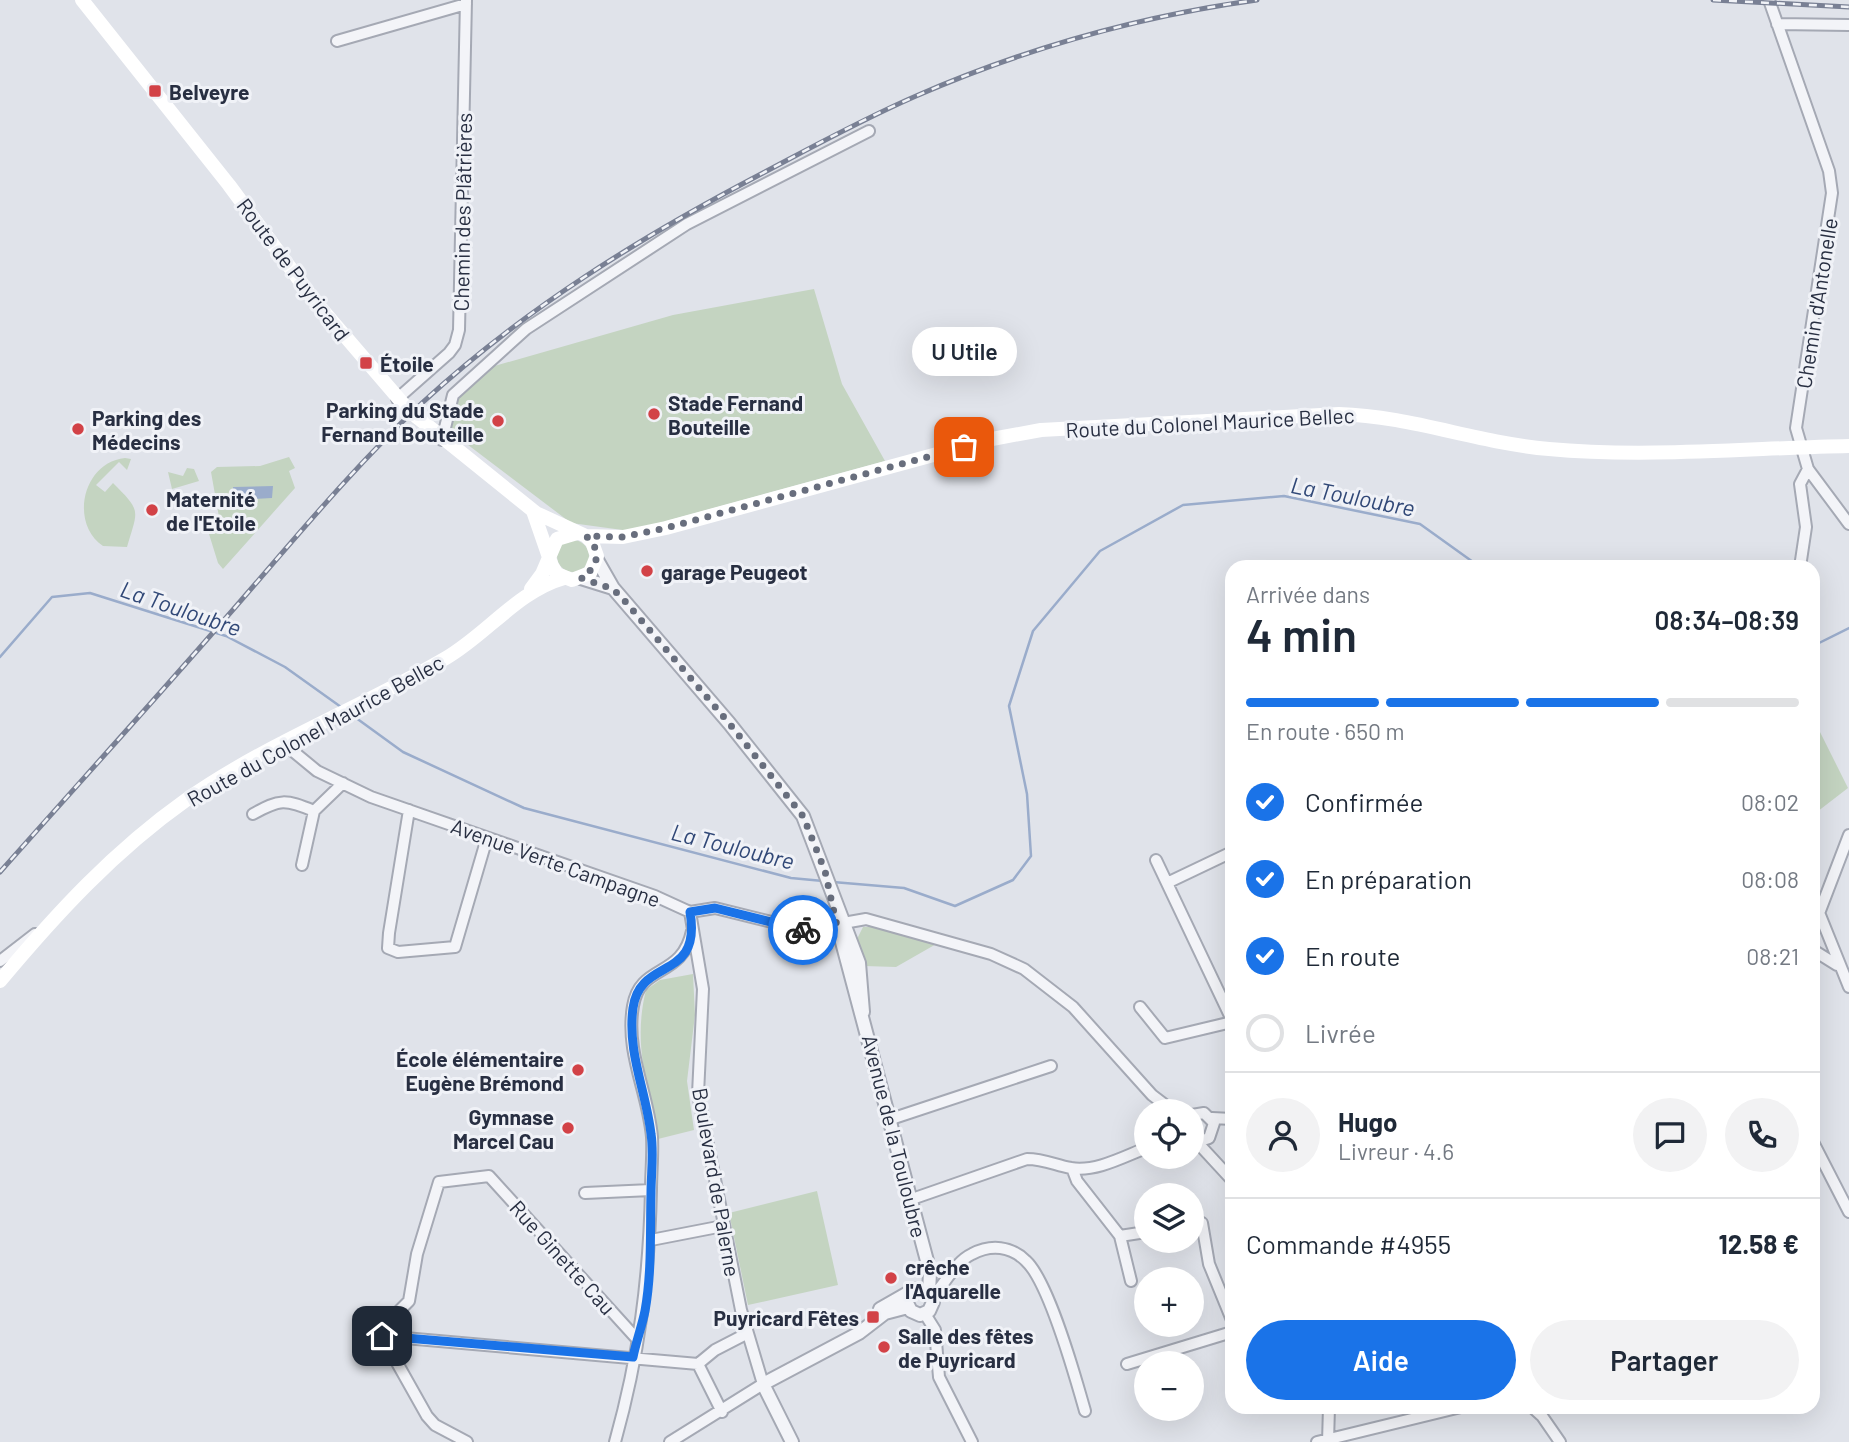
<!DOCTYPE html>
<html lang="fr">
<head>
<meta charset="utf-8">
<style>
  body { margin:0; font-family:Barlow,sans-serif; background:#f2f2f3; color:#1f2937; height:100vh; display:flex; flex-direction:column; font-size:26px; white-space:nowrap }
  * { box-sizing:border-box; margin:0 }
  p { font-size:23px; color:#747a83 }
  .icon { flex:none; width:38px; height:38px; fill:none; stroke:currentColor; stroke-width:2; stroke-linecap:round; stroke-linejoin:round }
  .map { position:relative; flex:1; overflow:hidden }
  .side { position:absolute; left:1225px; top:560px; width:595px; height:854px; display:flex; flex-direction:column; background:#fff; border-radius:21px; box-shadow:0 7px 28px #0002 }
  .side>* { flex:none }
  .tools { position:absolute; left:1134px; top:1099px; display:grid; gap:14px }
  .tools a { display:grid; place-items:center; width:70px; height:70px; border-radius:50%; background:#fff; box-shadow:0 7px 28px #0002; font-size:35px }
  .pin { position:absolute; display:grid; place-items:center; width:60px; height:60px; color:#fff; margin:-30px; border-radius:14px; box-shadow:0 4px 10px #0006 }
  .courier { position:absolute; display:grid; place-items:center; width:70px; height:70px; margin:-35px; border:5px solid #1a73e8; border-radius:50%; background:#fff; color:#222; box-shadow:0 2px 9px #0007 }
  .bubble { position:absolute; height:49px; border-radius:24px; background:#fff; box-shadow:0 7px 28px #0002; font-size:23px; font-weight:600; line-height:49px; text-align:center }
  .summary em { font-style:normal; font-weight:600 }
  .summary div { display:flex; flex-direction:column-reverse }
  .summary { display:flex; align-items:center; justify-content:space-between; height:119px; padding:0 21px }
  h1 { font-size:46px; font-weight:600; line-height:52px }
  .bar { display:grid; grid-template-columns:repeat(4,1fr); gap:10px 7px; align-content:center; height:84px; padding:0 21px }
  .bar i { height:9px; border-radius:5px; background:#e0e1e3 }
  .bar .selected { background:#1a73e8 }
  .bar p { grid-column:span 4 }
  .line { display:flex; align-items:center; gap:18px; padding:0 21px; border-top:2px solid #e0e1e3 }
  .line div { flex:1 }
  .round { display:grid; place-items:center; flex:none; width:74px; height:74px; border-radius:37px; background:#f2f2f3 }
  ol { padding:0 21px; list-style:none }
  li { display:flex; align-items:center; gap:21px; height:77px }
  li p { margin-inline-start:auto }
  li .icon { padding:7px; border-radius:50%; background:#1a73e8; color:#fff; stroke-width:4 }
  li:last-child { color:#747a83 }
  li i { width:38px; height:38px; border:4px solid #e0e1e3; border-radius:50% }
  .action { display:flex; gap:14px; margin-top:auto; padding:14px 21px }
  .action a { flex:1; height:80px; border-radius:42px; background:#1a73e8; color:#fff; font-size:28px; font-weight:600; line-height:80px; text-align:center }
  .action a+a { background:#f2f2f3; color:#1f2937 }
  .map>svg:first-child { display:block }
  .green { fill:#c4d4c1 }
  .water { fill:#9aaccb }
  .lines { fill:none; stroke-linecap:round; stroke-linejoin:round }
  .stream { stroke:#9aaccb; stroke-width:2.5 }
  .minor-casing { stroke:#a5a9b4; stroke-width:14 }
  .tertiary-casing { stroke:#a5a9b4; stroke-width:16 }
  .minor { stroke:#f3f4f8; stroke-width:10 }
  .tertiary { stroke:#f3f4f8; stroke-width:12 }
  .secondary { stroke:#fff; stroke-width:14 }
  .rail-casing { stroke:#798094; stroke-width:5 }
  .rail { stroke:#f0f2f7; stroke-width:2.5; stroke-dasharray:8; stroke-linecap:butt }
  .secondary-bridge { stroke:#fff; stroke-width:14 }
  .done { stroke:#686e7d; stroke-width:7; stroke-dasharray:0 12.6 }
  .route { stroke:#1a73e8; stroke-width:9 }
  .poi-dot { fill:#d24247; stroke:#f0f2f7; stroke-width:2.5 }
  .labels { text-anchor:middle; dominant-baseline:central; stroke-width:6; stroke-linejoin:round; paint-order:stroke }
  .poi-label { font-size:21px; font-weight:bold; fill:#282f42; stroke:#f0f2f7; text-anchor:start }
  .street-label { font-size:21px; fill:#282f42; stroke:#f0f2f7 }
  .water-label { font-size:23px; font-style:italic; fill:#314877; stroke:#f0f2f7 }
</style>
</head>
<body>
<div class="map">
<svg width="1849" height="1442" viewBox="0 0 1849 1442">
  <rect width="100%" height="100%" fill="#e0e3ea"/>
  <!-- green -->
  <path class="green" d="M814 289 842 384 885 461 630 531 571 523 447 429 453 401 484 369 673 315Z
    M289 457 295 468 289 471 295 488 223 569 218 563 209 534 219 517 211 472 217 467 260 466Z
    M125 458 131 459 127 470 119 462 96 485 105 492 113 483C142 512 138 509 127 547L103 546C69 523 83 462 125 458Z
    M187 468 194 469 199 481 172 489 168 472 183 476Z
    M557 556a16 16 0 1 1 32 0a16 16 0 1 1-32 0Z
    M1813 718 1848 788 1813 815Z
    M863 927H872L938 943 896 967 864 966 856 941Z
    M693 974 695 1015 687 1081 694 1130 658 1139C649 1084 632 1047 646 990L660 980Z
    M817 1191 838 1285 748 1305 729 1213Z"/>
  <!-- water -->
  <path class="water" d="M273 486 272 498 234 500 233 487Z"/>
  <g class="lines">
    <!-- stream -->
    <path class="stream" d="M1813 646 1849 628
      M0 657 52 597 90 593 226 636 285 667 341 707
      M352 715 403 752 524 808 791 878 823 881
      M833 882 904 888 955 906 1013 880 1031 856 1027 794 1009 706 1033 631 1100 551 1183 505 1284 496 1420 524 1480 567"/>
    <defs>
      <path id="minor" d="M1769 0 1829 171 1832 193 1796 428 1808 469 1849 524
        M1777 24 1849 25
        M337 41 466 4
        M397 399 449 353 455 345 459 330 466 0
        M442 440 453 395 526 329 687 224 869 131
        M1800 567 1806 527 1800 484 1808 469
        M283 743 317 771 371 797 655 896 690 912 715 908 804 930 866 919 991 954 1024 969 1073 1007 1152 1095 1173 1111
        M409 810 389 933 388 948 398 952 455 947 487 838
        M253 814C280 799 285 799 314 811
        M1156 860 1232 1020
        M302 865 314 811 343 783
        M1167 883 1232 852
        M1820 915 1849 987
        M1813 929 1849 835
        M1813 950 1837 965
        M0 961 35 934
        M1140 1007 1165 1038 1232 1022
        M1192 1115 1204 1113 1214 1123 1209 1138 1200 1141 1192 1138
        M1212 1118 1232 1119
        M891 1119 1051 1066
        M1196 1141 1232 1180
        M1813 1142 1849 1212
        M1072 1168 1077 1181 1120 1236 1131 1281
        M585 1193 651 1190
        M912 1199 1027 1159C1044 1159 1055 1165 1071 1168 1096 1172 1123 1157 1146 1148
        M1192 1225 1202 1223 1209 1264 1232 1320
        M1120 1236 1146 1232
        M651 1240 723 1226
        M932 1297C945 1284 955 1262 972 1254 991 1244 1011 1246 1026 1261 1049 1282 1076 1379 1085 1411
        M925 1314 935 1330 939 1377 972 1442
        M382 1336 387 1323 409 1301 417 1254 439 1182 489 1176 636 1338
        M382 1336 698 1364
        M382 1336 427 1416 435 1425 467 1442
        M698 1364 715 1350 746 1334
        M698 1364 722 1412
        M1127 1364 1232 1332
        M1532 1407 1542 1416 1560 1442
        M615 1442C639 1356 649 1280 651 1190 651 1173 653 1154 652 1137 648 1092 625 1052 633 1006 640 963 682 979 692 931
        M670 1442 763 1384 741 1310 698 1094 703 989 690 912
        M1317 1442 1461 1407
        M1328 1442 1329 1407"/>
      <path id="tertiary" d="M597 560 613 588 729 723 803 816 859 963 863 1012
        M581 578 613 588
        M838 927 930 1272 929 1293 933 1302 929 1311 920 1315 911 1311 906 1301 912 1291
        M880 1309 915 1289 929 1293
        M792 1442 763 1384 859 1333 885 1313 908 1307"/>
    </defs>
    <!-- minor casing -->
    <use href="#minor" class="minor-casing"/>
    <!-- tertiary casing -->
    <use href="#tertiary" class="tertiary-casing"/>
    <!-- minor -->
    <use href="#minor" class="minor"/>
    <!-- tertiary -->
    <use href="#tertiary" class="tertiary"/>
    <!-- secondary -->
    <path class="secondary" d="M82 0 229 185 314 300 405 406
      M417 417 536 513 586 536 592 542 597 556 590 573 572 580 557 574 552 566 533 511
      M586 536 623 537 666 528 992 439 1041 430 1339 414C1410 416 1478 443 1549 449 1645 458 1752 448 1849 446
      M531 589 542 574 557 539 577 533
      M0 981C56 914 114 851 186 800 267 743 361 708 446 658 487 634 518 591 564 578"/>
    <defs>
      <path id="rail" d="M1713 0 1849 7
        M0 872C70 793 141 715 210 636 280 557 345 475 422 403 524 309 639 238 761 174 812 147 863 119 916 96 1024 49 1140 16 1257 0"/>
    </defs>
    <!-- rail casing -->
    <use href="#rail" class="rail-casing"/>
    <!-- rail -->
    <use href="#rail" class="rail"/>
    <!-- secondary-bridge -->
    <path class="secondary-bridge" d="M405 406 417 417"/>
  </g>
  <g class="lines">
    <!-- done -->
    <path class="done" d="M803 930 837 926 825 871 803 816 729 723 624 600 613 589 581 578C599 567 602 550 586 536L623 537 666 528 964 447"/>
    <!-- route -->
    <path class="route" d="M382 1336 633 1357C636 1342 642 1326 645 1311 652 1272 650 1232 651 1193 651 1174 654 1153 651 1134 646 1091 627 1052 633 1008 640 956 702 982 690 912L715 908 803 930"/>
  </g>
  <!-- markers -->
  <g class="poi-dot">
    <rect x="148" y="84" width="14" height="14" rx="3.5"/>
    <rect x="359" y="356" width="14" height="14" rx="3.5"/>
    <circle cx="654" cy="414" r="7"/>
    <circle cx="498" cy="421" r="7"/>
    <circle cx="78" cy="429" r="7"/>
    <circle cx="152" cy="510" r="7"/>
    <circle cx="647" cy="571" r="7"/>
    <circle cx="578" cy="1070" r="7"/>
    <circle cx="568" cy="1128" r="7"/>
    <circle cx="891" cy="1278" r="7"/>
    <rect x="866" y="1310" width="14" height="14" rx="3.5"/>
    <circle cx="884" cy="1347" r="7"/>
  </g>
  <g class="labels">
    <!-- poi labels -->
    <g class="poi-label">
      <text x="169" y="91">Belveyre</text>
      <text x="380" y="363">Étoile</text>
      <text x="668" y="402">Stade Fernand<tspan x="668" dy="24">Bouteille</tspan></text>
      <text x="484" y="409" text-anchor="end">Parking du Stade<tspan x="484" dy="24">Fernand Bouteille</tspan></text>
      <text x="92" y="417">Parking des<tspan x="92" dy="24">Médecins</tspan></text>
      <text x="166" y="498">Maternité<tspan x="166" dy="24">de l'Etoile</tspan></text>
      <text x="661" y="571">garage Peugeot</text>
      <text x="564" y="1058" text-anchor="end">École élémentaire<tspan x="564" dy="24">Eugène Brémond</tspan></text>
      <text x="554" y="1116" text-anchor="end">Gymnase<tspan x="554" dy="24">Marcel Cau</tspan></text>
      <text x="905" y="1266">crêche<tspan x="905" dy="24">l'Aquarelle</tspan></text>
      <text x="859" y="1317" text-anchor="end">Puyricard Fêtes</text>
      <text x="898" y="1335">Salle des fêtes<tspan x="898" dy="24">de Puyricard</tspan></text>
    </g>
    <!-- street labels -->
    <g class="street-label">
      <text transform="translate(462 212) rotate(-89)">Chemin des Plâtrières</text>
      <text transform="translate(294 269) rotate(53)">Route de Puyricard</text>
      <text transform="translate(1816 303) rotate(-81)">Chemin d'Antonelle</text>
      <text transform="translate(1210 422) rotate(-3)">Route du Colonel Maurice Bellec</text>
      <text transform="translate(315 730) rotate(-29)">Route du Colonel Maurice Bellec</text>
      <text transform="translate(556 862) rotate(20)">Avenue Verte Campagne</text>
      <text transform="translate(895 1136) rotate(76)">Avenue de la Touloubre</text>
      <text transform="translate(717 1182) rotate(80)">Boulevard de Palerne</text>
      <text transform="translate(563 1257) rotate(48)">Rue Ginette Cau</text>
    </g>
    <!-- water labels -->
    <g class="water-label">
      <text transform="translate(1353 496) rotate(11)">La Touloubre</text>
      <text transform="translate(181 608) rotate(19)">La Touloubre</text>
      <text transform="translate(733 846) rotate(14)">La Touloubre</text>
    </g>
  </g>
</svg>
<div class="tools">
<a><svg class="icon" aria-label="locate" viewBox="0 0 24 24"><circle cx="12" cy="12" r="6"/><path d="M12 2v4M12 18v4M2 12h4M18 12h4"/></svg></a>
<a><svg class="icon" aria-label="layers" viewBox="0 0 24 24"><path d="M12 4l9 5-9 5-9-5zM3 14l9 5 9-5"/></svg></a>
<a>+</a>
<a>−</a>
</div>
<div class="pin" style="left:964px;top:447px;background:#ea580c"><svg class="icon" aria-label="bag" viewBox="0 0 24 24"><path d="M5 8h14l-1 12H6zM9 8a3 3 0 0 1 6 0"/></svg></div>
<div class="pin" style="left:382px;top:1336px;background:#1f2937"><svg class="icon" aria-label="home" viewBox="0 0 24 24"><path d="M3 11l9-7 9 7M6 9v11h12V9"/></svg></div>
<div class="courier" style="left:803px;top:930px"><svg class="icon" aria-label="bike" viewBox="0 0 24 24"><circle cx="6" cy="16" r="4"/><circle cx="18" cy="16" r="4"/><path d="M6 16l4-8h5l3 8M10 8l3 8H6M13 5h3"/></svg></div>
<div class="bubble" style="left:912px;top:327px;width:105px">U Utile</div>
<section class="side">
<div class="summary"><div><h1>4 min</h1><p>Arrivée dans</p></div><em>08:34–08:39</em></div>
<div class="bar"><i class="selected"></i><i class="selected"></i><i class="selected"></i><i></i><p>En route · 650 m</p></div>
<ol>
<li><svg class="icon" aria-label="check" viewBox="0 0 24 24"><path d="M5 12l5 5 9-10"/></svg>Confirmée<p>08:02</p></li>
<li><svg class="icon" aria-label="check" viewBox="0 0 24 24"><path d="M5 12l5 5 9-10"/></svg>En préparation<p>08:08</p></li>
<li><svg class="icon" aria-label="check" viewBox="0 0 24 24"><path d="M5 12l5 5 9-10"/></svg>En route<p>08:21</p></li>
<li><i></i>Livrée</li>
</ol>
<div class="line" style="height:126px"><a class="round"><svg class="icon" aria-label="person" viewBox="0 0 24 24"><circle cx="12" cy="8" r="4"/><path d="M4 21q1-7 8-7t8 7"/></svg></a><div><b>Hugo</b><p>Livreur · 4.6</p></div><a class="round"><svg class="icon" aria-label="chat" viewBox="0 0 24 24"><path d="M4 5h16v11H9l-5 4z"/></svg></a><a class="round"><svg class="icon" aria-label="phone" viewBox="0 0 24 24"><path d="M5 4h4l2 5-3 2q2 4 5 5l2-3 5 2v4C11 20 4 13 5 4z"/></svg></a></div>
<div class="line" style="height:91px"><div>Commande #4955</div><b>12.58 €</b></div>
<div class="action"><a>Aide</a><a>Partager</a></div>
</section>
</div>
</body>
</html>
